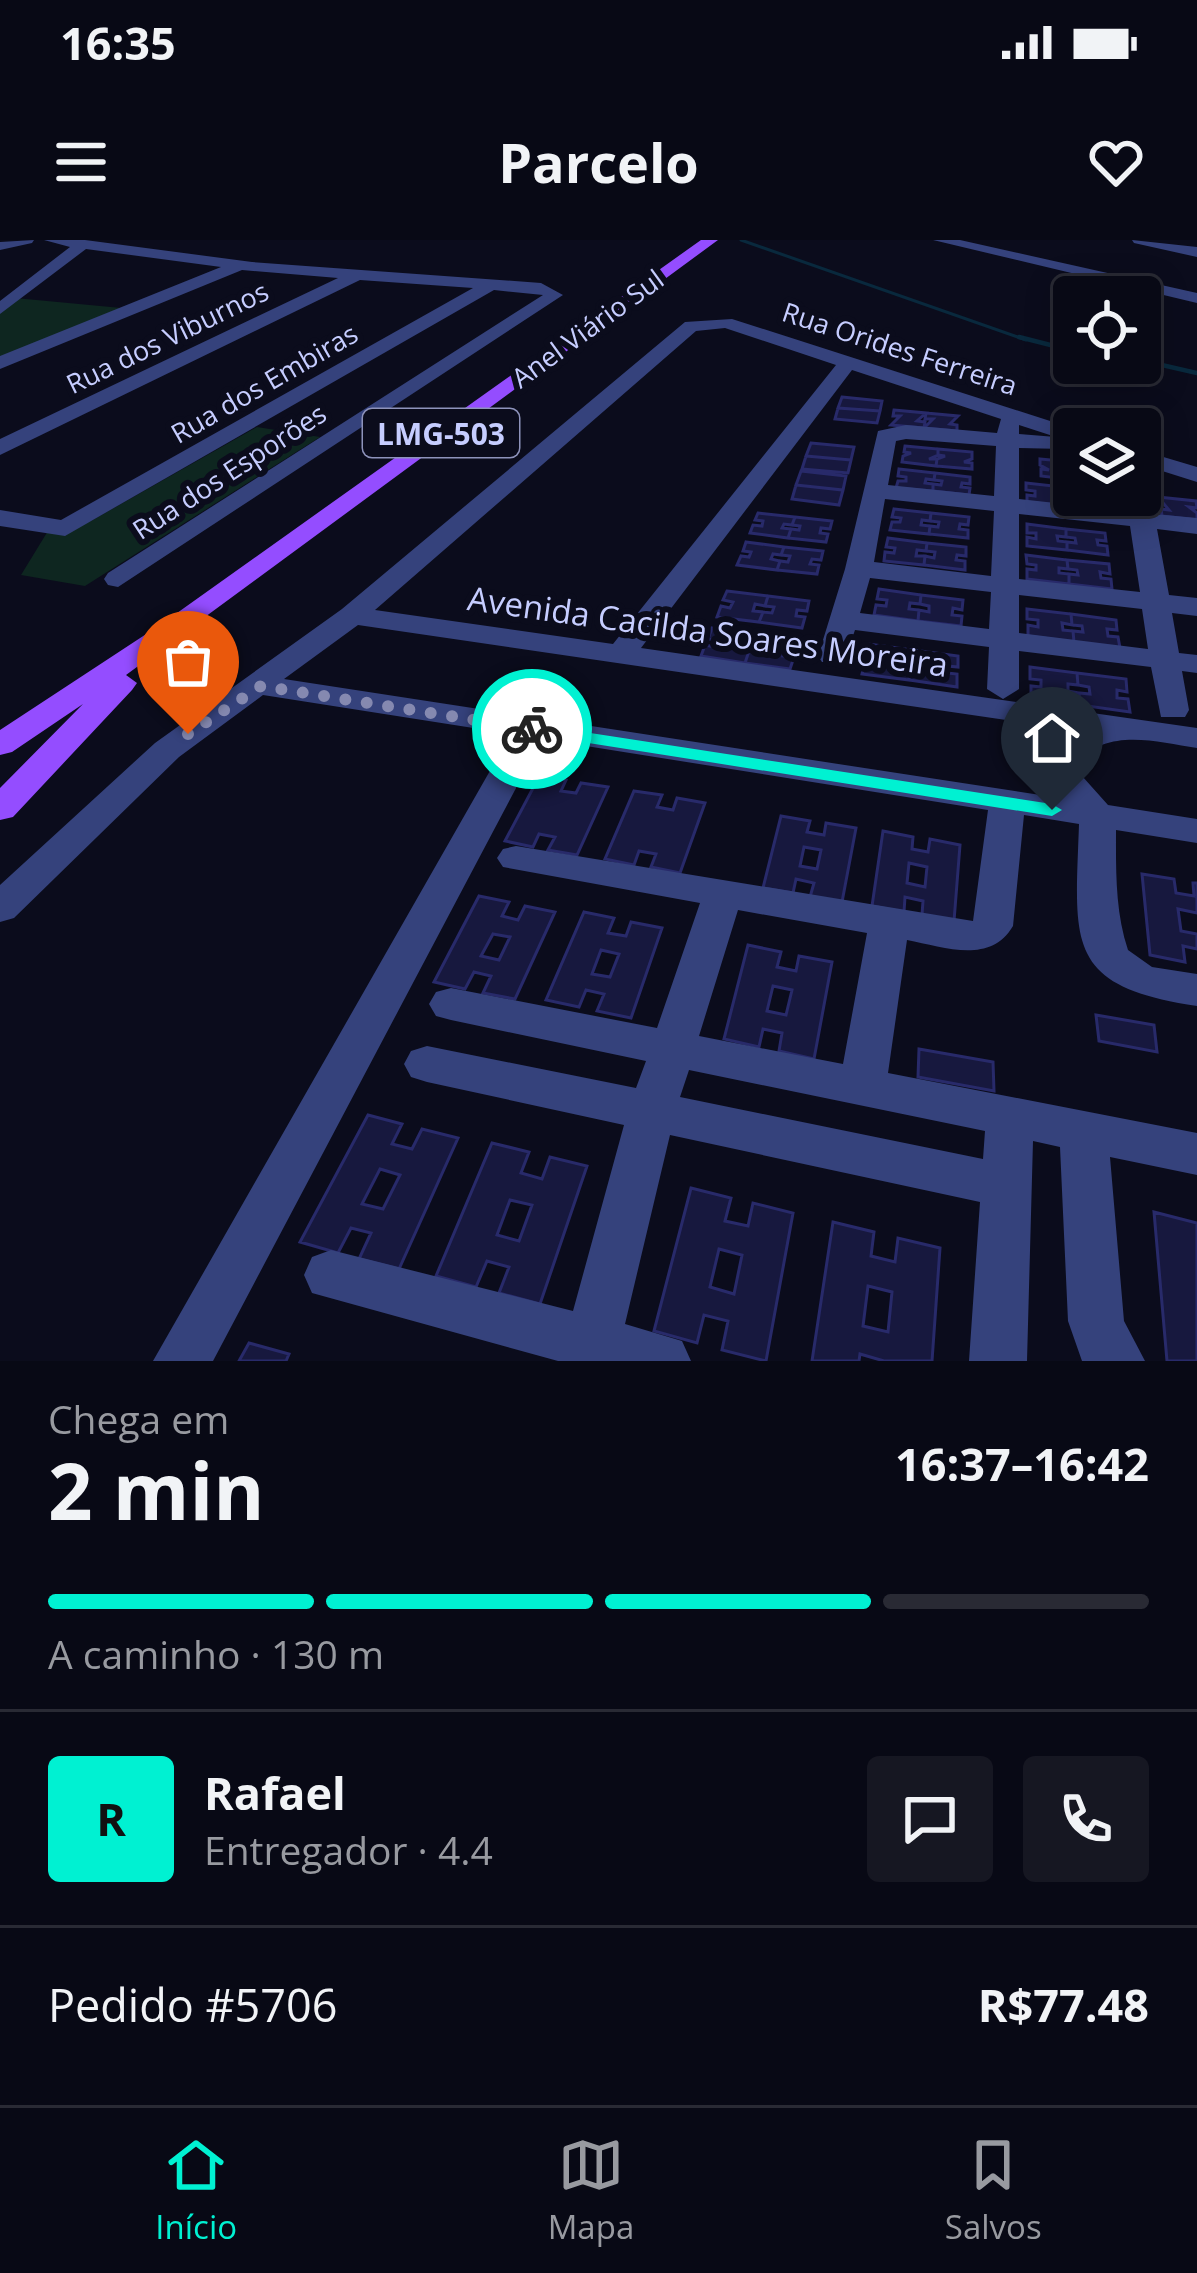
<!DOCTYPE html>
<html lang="pt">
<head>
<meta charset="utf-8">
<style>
  body { margin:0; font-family:"Open Sans",sans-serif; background:#161722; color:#f1f3f6; height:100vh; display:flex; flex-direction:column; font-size:45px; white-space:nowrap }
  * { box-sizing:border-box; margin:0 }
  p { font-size:39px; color:#989aa0 }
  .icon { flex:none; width:66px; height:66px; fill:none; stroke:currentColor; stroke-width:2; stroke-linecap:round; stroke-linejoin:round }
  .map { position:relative; height:1121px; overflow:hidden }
  .panel { display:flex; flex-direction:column; background:#080915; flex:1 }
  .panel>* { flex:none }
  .tools { position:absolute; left:1053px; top:36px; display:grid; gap:24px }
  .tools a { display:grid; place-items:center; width:108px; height:108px; border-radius:12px; background:#080915; box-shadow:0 6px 30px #0003,0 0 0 3px #292a34; font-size:60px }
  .pin { position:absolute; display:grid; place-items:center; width:102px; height:102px; color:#fff; margin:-123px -51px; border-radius:50% 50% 50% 0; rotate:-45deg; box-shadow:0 0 12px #0007 }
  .pin .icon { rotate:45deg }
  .courier { position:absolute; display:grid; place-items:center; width:120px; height:120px; margin:-60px; border:9px solid #00f1d2; border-radius:50%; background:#fff; color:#222; box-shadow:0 3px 15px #0007 }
  .head em { font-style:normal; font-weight:700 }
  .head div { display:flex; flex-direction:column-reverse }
  .head { display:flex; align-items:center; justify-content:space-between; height:204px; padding:0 48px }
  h1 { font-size:78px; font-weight:700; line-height:90px }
  .bar { display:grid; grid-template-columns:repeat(4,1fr); gap:18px 12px; align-content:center; height:144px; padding:0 48px }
  .bar i { height:15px; border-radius:9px; background:#292a34 }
  .bar .active { background:#00f1d2 }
  .bar p { grid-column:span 4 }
  .line { display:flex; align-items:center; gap:30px; padding:0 48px; border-top:3px solid #292a34 }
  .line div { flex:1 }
  .round { display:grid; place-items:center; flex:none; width:126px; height:126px; border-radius:12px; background:#161722 }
  .status { display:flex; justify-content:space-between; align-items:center; height:84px; padding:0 60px; background:#080915; direction:ltr }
  .status svg { height:33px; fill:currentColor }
  header { display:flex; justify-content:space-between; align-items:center; height:156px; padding:0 48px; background:#080915; font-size:54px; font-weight:700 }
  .tab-bar { display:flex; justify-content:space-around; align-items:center; height:168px; border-top:3px solid #292a34; background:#080915; font-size:33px; color:#989aa0 }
  .tab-bar a { display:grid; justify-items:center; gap:6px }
  .tab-bar .active { color:#00f1d2 }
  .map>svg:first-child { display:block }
  .green { fill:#0e2620 }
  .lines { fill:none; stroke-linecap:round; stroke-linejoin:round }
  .stream-far1 { stroke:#09293d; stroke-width:3 }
  .stream { stroke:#09293d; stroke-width:4.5 }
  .building { fill:#17183e; stroke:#282a6a; stroke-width:3; fill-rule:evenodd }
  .minor { fill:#35427c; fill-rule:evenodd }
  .major { fill:#944dff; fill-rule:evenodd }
  .route { fill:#00f1d2 }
  .done { stroke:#8589b0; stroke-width:12; stroke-dasharray:0 21.6 }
  .labels { text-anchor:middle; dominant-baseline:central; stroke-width:12; stroke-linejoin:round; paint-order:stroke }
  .far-street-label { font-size:27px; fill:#c6cdff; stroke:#0b0c1c }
  .shield { fill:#0b0c1c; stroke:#8e93bb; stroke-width:3 }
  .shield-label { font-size:30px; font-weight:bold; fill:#c6cdff }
  .street-label { font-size:33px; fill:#c6cdff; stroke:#0b0c1c }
</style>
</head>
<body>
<div class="status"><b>16:35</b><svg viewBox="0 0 49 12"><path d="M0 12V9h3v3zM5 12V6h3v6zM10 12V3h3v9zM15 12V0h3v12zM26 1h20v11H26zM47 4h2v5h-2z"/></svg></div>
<header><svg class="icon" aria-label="menu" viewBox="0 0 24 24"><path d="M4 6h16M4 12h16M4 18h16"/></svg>Parcelo<svg class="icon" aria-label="heart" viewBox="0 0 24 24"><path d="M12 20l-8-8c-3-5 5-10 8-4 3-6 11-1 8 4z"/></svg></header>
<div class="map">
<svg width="1197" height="1121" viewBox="0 0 1197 1121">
  <rect width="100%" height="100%" fill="#0b0c1c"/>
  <!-- green -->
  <path class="green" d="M15 58 132 69 0 123V69Z
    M257 187 320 197 85 346 21 335 51 286 91 281Z"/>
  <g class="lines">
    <!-- stream-far1 -->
    <path class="stream-far1" d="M741 0 1026 100"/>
    <!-- stream -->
    <path class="stream" d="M1019 97 1074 111
      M1140 120 1197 133"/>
  </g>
  <!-- building -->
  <path class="building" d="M842 157 882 161 880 171 838 168Z
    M838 168 880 171 877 183 835 179Z
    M894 170 926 173 917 181 925 182 924 188 891 185 900 176H893Z
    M926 173 958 176 950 184 957 185V191L924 188 933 179H925Z
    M811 203 854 207 851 220 806 216Z
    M905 206 938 209V215L929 219H937L936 226 902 222 903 216 911 213 904 212Z
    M938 209 972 212V219L964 222 972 223V229L936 226 937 219 945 216 938 215Z
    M806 216 851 220 848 233 802 229Z
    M1040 219 1074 222V229L1068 228 1074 240 1041 236V229L1049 230 1040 225Z
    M899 229 935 233 934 240 926 239 925 243 933 244V251L896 248 898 241H906V237L898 236Z
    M801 231 846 236 843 250 796 245Z
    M935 233 970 237V244L962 243 961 247 970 248 969 255 933 251V244L941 245 942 241 934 240Z
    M1026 243 1063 247 1064 254 1055 253V258L1064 259 1065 266 1027 262V255L1035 256V251L1026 250Z
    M796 245 843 250 839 265 792 259Z
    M1063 247 1074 248V255H1101L1093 257V262L1102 263 1103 270 1065 266 1064 259 1073 260 1072 255 1064 254Z
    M1158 257 1196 261 1197 268 1189 267 1197 273V280L1162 276 1161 269 1169 270Z
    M894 269 931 273 930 281 922 280 921 285 930 286 929 294 890 290 892 282H900L901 278 892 277Z
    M758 273 795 277 792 285 784 284 782 288 791 289 788 298 750 293 753 285 762 286 763 281 755 280Z
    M931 273 969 277 968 285 960 284 959 289 968 290V298L929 294 930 286 938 287 939 282 930 281Z
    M795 277 832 281 830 289 821 288 820 293 828 294 826 302 788 298 791 289 799 290 800 286 792 285Z
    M1027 284 1066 289V297L1057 296 1058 301 1067 302V310L1027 306V297L1036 299V293H1027Z
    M1066 289 1105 293 1106 301 1097 300 1098 305 1107 306 1108 315 1067 310V302L1076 303 1075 298 1066 297Z
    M888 298 927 303 926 311 917 310 916 316H925L924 325 884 321 885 312 894 313 895 308 886 307Z
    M746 302 784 307 781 315 773 314 771 319 780 321 777 330 737 325 741 316 749 317 751 312 743 311Z
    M927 303 966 307V316L957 315 956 320 965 321V330L924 325 925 316 934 318 935 312 926 311Z
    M784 307 823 311 821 320 812 319 810 324 819 325 817 334 777 330 780 321 788 322 790 316 781 315Z
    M1026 315 1067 320 1068 329 1059 328V333L1069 334V344L1027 339V329L1036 330V325L1027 324Z
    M1067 320 1109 324 1110 334 1100 332 1101 338 1111 339 1112 349 1069 344V334L1078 335 1077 330 1068 329Z
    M879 349 921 355 920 364 910 363 909 369 919 370 918 381 874 375 876 365 886 366 887 360 877 359Z
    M727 351 768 356 765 366 755 364 753 371 763 372 759 382 717 377 721 366 730 368 733 362 723 360Z
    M921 355 963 360 962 370 953 368 952 375 962 376 961 386 918 381 919 370 929 372V366L920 364Z
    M768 356 809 361 807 371 797 370 796 376 805 377 802 388 759 382 763 372 772 373 774 367 765 366Z
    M1027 369 1071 374 1072 385 1062 383 1063 390 1073 391 1074 402 1028 396V385L1038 387V380L1027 379Z
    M1071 374 1116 380 1117 390 1107 389 1108 396 1118 397 1120 408 1074 402 1073 391 1083 392 1082 386 1072 385Z
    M712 388 755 393 751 404 741 403 739 410 749 411 745 423 701 416 705 405 715 407 717 400 708 399Z
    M755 393 798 399 795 410 785 409 783 416 794 417 790 429 745 423 749 411 759 413 761 406 751 404Z
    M868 404 913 410 911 421 901 420 900 427 910 428 909 440 862 434 865 422 875 423 876 416 866 415Z
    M913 410 958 416V427L947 426V433L957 434V447L909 440 910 428 921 430 922 422 911 421Z
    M1030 427 1077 433 1078 445 1068 444V451L1079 453 1080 465 1031 458V446L1041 447V440L1030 439Z
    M1077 433 1126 439 1127 452 1117 450V458L1128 459 1130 472 1080 465 1079 453 1090 454 1089 447 1078 445Z
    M540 535 566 540 561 551 576 553 581 543 608 547 577 615 548 610 555 597 539 594 533 607 505 601Z
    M634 551 662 555 657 567 673 570 677 558 705 563 680 633 651 627 656 614 639 611 634 625 605 619Z
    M781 576 810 581 807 592 824 595 826 583 856 588 842 662 810 657 814 643 796 639 793 653 763 648ZM804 607 821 610 817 629 800 626Z
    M883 591 913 597 912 609 928 612 930 599 960 605 954 681 922 675 923 661 905 657 904 672 872 666ZM909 623 927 627 925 647 907 643Z
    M1142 634 1174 639 1176 653 1194 656 1193 643H1197V673L1178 669 1181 691 1197 694V709L1183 706 1185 722 1150 715Z
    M479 656 509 662 502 676 518 680 525 666 555 672 515 759 483 753 491 736 474 732 465 749 434 742ZM493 694 510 697 499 720 481 716Z
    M584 672 614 678 608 693 626 696 631 682 662 688 631 778 597 771 604 754 586 750 579 767 546 760ZM601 710 619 714 610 737 592 734Z
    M748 705 781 712 777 727 796 731 799 716 832 722 814 819 779 811 782 793 763 789 759 807 724 799ZM773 746 792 750 786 775 767 771Z
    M1096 775 1154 785 1157 812 1099 801Z
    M919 809 993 822 994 851 918 837Z
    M368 875 402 884 392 904 412 909 422 889 458 898 399 1029 359 1019 371 993 351 988 338 1013 300 1002ZM380 929 400 935 383 969 362 964Z
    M492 903 529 912 521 933 542 939 550 917 587 926 540 1064 499 1053 509 1027 487 1021 476 1047 436 1036ZM510 960 532 965 519 1001 497 995Z
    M691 948 731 958 725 981 748 986 753 963 793 973 766 1121 722 1110 728 1081 704 1075 697 1103 654 1091ZM719 1009 742 1015 734 1054 710 1047Z
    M1154 972 1197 983V1121H1167Z
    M833 982 874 992 871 1016 895 1022 898 998 940 1008 932 1121H884L860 1114 859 1121H812ZM868 1046 892 1052 888 1092 863 1086Z
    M249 1103 289 1114 286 1121H239Z"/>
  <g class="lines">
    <!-- minor -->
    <path class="minor" d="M34 0 32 3 0 10V2Z
      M44 0H85L252 22 541 43 563 55 118 347 108 345 104 339 108 333 543 55 494 50 65 296 0 286V270L61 280 473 48 360 40 0 215V199L338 38 242 30 0 129V116L221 27 86 9 0 74V61L70 7Z
      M933 0H960L1197 53V63Z
      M1132 0 1197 7V17L1134 3Z
      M732 79 1075 189 1074 203 1065 200 1064 209 1019 208V259L1128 271 1127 260 1140 253 1151 260 1154 274 1197 278V294L1157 289 1169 355 1197 358V376L1172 373 1179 413 1197 415V433L1182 431 1189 470 1185 477H1161L1151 427 1019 411V449L1003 459 987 449 989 407 855 390 844 422H822L818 416 845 329 878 191 906 185 997 193 1001 179 852 130 641 408 1197 488V508C1155 502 1104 486 1074 527L1108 565 1197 579V603L1116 590C1116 630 1115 671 1128 710L1152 727 1197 734V766C1064 746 1075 703 1079 584L1024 575 1013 686C990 725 944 707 907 700L888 833 1197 893V935L1110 917 1124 1081 1145 1121H1082L1068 1081 1060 907 1033 901 1027 1121H969L980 962 670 895 625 1084 682 1101 691 1121H558L312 1053 304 1035 312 1017 331 1010 573 1071 624 885 427 842 411 837 404 824 411 811 427 806 636 848 646 821 451 780 436 776 429 764 436 752 451 748 657 788 700 663 503 627 497 618 503 609 516 606 973 681 988 570 542 499 213 1121H153L511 494 263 455 179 517 14 678 0 682V645L155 503 342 369 685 82ZM725 88 836 125 613 404 375 370 696 91ZM1019 185 1056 197 1019 194ZM906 199 996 206 994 256 888 245 896 201ZM885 259 994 271 991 336 874 322ZM1019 274 1130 286 1140 352 1019 339ZM870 338 991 352 989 389 860 373ZM1019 355 1142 369 1148 409 1019 393ZM358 385 1081 491 1055 505 1040 527 1060 558 284 439ZM738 670 867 693 843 824 699 796ZM689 830 985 891 983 919 680 857Z
      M1140 210 1197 227V242L1140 224Z"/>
    <!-- major -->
    <path class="major" d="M701 0H718L126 435 137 443 132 450 13 577 0 580V548L83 464 12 512 0 515V490L163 383Z"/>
  </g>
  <!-- route -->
  <path class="route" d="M532 484 1052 564 1062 570 1052 576 525 493V485Z"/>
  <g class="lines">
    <!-- done -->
    <path class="done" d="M188 494 261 446 532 489"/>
  </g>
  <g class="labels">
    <!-- far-street labels -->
    <g class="far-street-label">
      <text transform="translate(587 88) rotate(-36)">Anel Viário Sul</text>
      <text transform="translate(167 97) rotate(-26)">Rua dos Viburnos</text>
      <text transform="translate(900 108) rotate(18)">Rua Orides Ferreira</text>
      <text transform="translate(264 143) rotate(-30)">Rua dos Embiras</text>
      <text transform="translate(229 231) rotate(-33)">Rua dos Esporões</text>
    </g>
    <!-- shield labels -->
    <rect class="shield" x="363" y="169" width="156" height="48" rx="9"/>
    <g class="shield-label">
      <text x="441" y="193">LMG-503</text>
    </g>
    <!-- street labels -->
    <g class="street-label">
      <text transform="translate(708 391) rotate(8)">Avenida Cacilda Soares Moreira</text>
    </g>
  </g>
</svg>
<div class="tools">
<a><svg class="icon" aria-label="locate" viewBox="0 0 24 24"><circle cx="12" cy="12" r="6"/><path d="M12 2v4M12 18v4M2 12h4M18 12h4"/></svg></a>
<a><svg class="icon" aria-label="layers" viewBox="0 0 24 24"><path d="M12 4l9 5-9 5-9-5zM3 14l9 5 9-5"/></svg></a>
</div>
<div class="pin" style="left:188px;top:494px;background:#ea580c"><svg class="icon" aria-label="bag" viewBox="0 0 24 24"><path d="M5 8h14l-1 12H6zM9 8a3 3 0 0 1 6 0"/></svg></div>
<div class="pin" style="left:1052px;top:570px;background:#1f2937"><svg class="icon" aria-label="home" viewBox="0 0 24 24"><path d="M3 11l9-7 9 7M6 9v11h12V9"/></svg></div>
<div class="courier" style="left:532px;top:489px"><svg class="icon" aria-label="bike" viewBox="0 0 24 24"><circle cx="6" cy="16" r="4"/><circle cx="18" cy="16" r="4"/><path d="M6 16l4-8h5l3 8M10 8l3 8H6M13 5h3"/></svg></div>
</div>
<section class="panel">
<div class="head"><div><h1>2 min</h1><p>Chega em</p></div><em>16:37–16:42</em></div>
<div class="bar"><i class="active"></i><i class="active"></i><i class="active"></i><i></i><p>A caminho · 130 m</p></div>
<div class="line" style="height:216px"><b class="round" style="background:#00f1d2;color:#111">R</b><div><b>Rafael</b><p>Entregador · 4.4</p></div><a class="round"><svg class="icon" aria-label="chat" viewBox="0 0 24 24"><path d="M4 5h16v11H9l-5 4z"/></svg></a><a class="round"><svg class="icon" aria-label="phone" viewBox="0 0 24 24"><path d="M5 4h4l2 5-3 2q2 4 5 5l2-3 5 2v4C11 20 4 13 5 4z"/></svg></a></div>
<div class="line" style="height:156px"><div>Pedido #5706</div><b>R$77.48</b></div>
</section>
<nav class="tab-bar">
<a class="active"><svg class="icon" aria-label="home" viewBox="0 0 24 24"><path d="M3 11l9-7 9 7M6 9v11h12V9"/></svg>Início</a>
<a><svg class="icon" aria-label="map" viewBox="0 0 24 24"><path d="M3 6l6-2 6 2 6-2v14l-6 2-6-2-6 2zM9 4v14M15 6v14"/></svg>Mapa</a>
<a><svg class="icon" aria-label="saved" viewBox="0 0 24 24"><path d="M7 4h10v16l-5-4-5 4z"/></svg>Salvos</a>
</nav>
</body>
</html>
